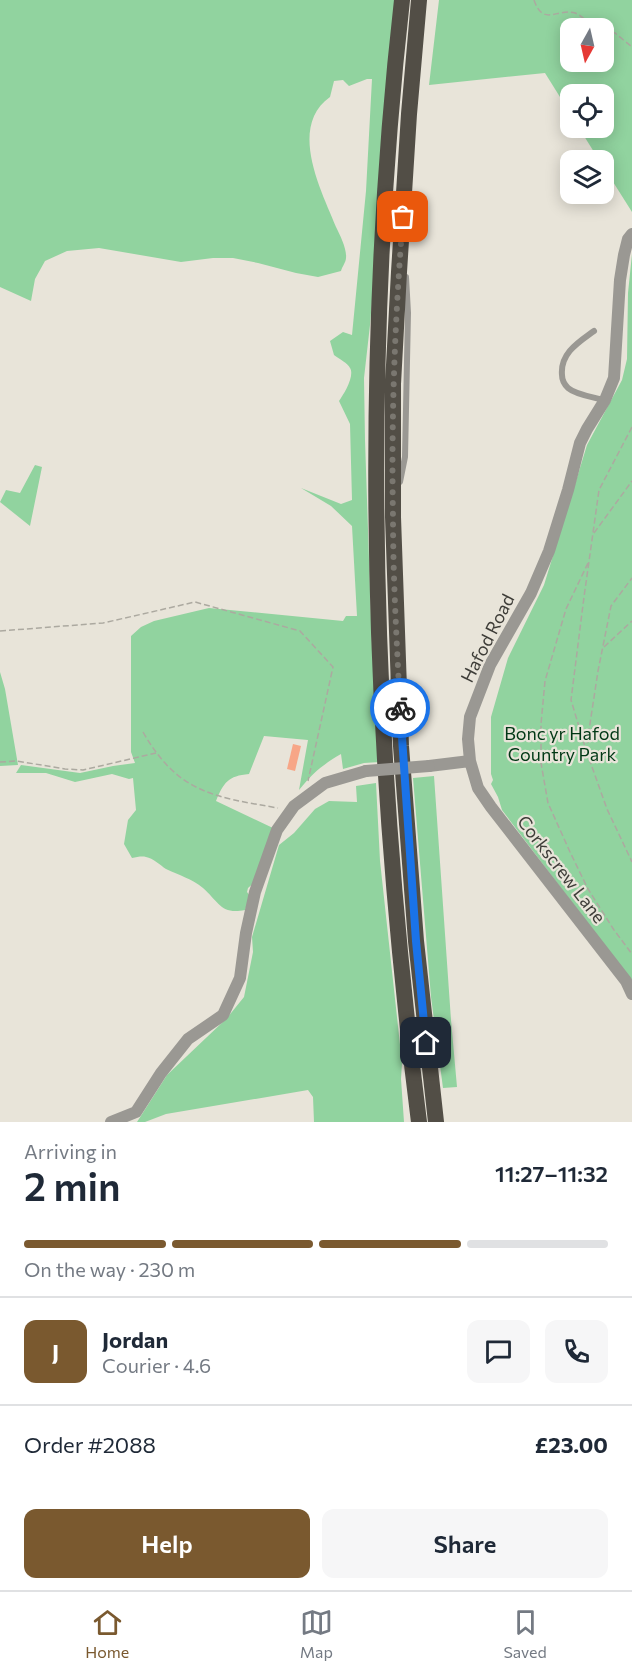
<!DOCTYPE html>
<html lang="en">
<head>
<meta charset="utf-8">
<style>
  body { margin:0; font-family:Commissioner,sans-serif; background:#f6f6f7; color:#1f2937; height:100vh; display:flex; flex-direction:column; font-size:22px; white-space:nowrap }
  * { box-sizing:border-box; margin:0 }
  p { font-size:20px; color:#747a83 }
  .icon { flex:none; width:33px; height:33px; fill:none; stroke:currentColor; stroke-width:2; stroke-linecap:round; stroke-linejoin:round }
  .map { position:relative; height:1122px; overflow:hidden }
  .sheet { display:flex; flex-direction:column; background:#fff; flex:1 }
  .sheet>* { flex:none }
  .needle { width:39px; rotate:188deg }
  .tools { position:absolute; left:560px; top:18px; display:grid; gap:12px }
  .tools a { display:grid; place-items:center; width:54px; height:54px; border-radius:12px; background:#fff; box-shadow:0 3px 15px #0003; font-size:30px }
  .pin { position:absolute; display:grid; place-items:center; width:51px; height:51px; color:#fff; margin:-26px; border-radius:12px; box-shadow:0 3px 9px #0006 }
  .courier { position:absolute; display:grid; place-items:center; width:60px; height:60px; margin:-30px; border:4px solid #1a73e8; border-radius:50%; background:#fff; color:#222; box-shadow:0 2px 8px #0007 }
  .summary em { font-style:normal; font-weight:600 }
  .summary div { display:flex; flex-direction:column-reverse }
  .summary { display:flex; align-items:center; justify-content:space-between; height:102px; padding:0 24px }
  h1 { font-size:39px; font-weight:600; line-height:45px }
  .bar { display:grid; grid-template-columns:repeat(4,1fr); gap:9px 6px; align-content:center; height:72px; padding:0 24px }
  .bar i { height:8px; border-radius:4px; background:#e0e1e3 }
  .bar .current { background:#7a592f }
  .bar p { grid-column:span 4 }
  .line { display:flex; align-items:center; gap:15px; padding:0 24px; border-top:2px solid #e0e1e3 }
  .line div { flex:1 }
  .round { display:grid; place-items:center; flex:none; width:63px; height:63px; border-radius:12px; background:#f6f6f7 }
  .cta { display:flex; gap:12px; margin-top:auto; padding:12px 24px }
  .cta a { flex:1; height:69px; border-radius:12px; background:#7a592f; color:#fff; font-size:24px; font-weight:600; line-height:69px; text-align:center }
  .cta a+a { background:#f6f6f7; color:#1f2937 }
  .tabs { display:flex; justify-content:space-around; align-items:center; height:84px; border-top:2px solid #e0e1e3; background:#fff; font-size:16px; color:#747a83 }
  .tabs a { display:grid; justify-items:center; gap:3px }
  .tabs .current { color:#7a592f }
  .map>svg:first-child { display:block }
  .green { fill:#91d39f; fill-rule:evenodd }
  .building { fill:#f7a687 }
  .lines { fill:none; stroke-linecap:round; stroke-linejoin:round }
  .path { stroke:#aca9a0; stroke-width:1.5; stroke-dasharray:6 3; stroke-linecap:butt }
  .service { stroke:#9a9893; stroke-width:6 }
  .minor { stroke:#9a9893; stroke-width:12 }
  .trunk { stroke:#524e46; stroke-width:16 }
  .minor-bridge { stroke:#9a9893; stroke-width:12 }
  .done { stroke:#7a7770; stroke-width:6; stroke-dasharray:0 10.8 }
  .route { stroke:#1a73e8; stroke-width:8 }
  .labels { text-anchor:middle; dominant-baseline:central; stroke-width:4.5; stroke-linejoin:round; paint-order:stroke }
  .street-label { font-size:18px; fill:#3e3d38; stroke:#e8e4d9 }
  .park-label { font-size:18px; fill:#003815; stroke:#e8e4d9 }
</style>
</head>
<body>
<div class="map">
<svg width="632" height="1122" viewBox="0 0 632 1122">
  <rect width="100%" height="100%" fill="#e8e4d9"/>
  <!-- green -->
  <path class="green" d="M0 0H397L370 325 364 378 365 440 372 649 380 762 364 763 343 769 341 754C322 765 313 773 299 790L308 740 264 736 249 774C228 776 224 782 216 801L273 828 256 881 248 888 247 892 250 896 245 910C221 915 219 902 203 888 192 879 179 875 166 869 160 865 153 858 146 857 142 856 137 857 132 858L124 844 128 820 136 810 133 778 129 779 112 774 75 782 46 773H16L21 765 80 773 113 766 135 763 131 752V636L141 627 154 621 209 608 343 621 346 616H357L352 526 331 506 301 488 341 504 352 500 350 424 339 401C344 394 355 376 350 368 348 363 339 359 334 355L330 341 343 332 352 335 366 191 372 79H367L349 86 343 80 334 81 330 97C288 127 321 190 336 227 340 235 347 249 346 258 346 262 342 267 341 271L318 277 296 273 258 263 233 258H213L181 262 99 248 67 251 45 261 35 279 31 301 0 287Z
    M439 0H632V212L603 166V160H599L579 128H603V94H570V113L545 73 429 85ZM570 28H603V62H570Z
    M632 254V982L502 810 498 797 491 784 493 780 491 774V717L508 658 544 585 587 445 622 380 627 359 628 293Z
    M35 465 42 467 30 526 0 502 6 490 20 493Z
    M0 672 5 689 18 765 0 766Z
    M434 776 451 1020 457 1087 443 1088 431 997 413 778Z
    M376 783 380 861 402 1063 401 1079 404 1122H314L313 1097 308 1090 166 1114 145 1122H137L167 1075 227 1018 244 997 253 952 252 937 279 845 294 833 315 809 329 801 357 802 356 786Z"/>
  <!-- building -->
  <path class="building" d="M293 744 301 746 295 771 287 769Z"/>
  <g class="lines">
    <!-- path -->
    <path class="path" d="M534 0C543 27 557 8 575 13 583 16 589 25 600 28
      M603 29 615 33 632 47
      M632 427 599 490 584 597 571 700 586 750 598 671 611 606 632 578
      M594 533 632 481
      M588 563 566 609 545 681 541 724V763L548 803 570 852 588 889 614 930 632 954
      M0 631 103 623 195 602 300 631 333 667 308 781
      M604 647 632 621
      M143 732C178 793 214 797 278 808
      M586 750 607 809 632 862
      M0 762 17 761 65 769 83 770 156 753"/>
    <!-- service -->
    <path class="service" d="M594 331C579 342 560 353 562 375 562 380 564 384 568 388 576 395 593 397 604 400
      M400 482 405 457 408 313 406 277"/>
    <!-- minor -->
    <path class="minor" d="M632 234 628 239 624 255 620 280 614 378 605 400 587 429 580 443 568 490 549 551 531 593 490 665 470 717 468 739 470 761 478 788 491 807 626 981 632 994
      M429 766 470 761
      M111 1122 136 1112 161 1073 188 1039 223 1015 240 978 246 933 255 892 277 830 294 806 325 783 366 771"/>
    <!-- trunk -->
    <path class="trunk" d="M402 0C360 372 372 751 419 1122
      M419 0 409 114 399 272 393 384V517L401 746 416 941 436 1122"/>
    <!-- minor-bridge -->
    <path class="minor-bridge" d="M366 771 429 766"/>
  </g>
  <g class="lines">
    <!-- done -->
    <path class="done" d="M400 708C397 645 393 581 393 517 391 417 395 317 403 217"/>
    <!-- route -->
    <path class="route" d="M400 708 416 941 426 1043"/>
  </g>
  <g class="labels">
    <!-- street labels -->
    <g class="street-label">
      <text transform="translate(487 638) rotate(-63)">Hafod Road</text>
      <text transform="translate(562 869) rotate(52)">Corkscrew Lane</text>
    </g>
    <!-- park labels -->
    <g class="park-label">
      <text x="562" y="733">Bonc yr Hafod<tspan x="562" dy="21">Country Park</tspan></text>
    </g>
  </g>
</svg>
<div class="tools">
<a><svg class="needle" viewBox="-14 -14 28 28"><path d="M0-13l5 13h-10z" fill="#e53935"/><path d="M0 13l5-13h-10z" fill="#747a83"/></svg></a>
<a><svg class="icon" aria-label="locate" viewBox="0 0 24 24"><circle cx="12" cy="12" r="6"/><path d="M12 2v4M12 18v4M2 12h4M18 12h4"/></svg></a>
<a><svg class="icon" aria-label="layers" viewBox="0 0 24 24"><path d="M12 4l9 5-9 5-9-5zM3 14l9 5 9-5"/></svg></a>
</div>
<div class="pin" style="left:403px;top:217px;background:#ea580c"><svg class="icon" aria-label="bag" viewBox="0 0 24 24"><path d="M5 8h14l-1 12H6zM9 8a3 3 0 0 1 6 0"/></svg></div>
<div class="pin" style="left:426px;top:1043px;background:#1f2937"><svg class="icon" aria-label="home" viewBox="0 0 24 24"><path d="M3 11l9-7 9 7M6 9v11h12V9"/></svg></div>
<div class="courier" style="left:400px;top:708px"><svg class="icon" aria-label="bike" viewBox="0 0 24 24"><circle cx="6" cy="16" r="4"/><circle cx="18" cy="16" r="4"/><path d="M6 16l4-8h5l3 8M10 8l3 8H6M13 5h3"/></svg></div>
</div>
<section class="sheet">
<div class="summary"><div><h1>2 min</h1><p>Arriving in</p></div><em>11:27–11:32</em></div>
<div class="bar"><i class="current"></i><i class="current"></i><i class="current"></i><i></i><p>On the way · 230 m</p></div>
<div class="line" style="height:108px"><b class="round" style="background:#7a592f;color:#fff">J</b><div><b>Jordan</b><p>Courier · 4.6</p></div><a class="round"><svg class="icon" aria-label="chat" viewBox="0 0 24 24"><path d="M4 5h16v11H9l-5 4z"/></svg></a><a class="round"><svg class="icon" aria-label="phone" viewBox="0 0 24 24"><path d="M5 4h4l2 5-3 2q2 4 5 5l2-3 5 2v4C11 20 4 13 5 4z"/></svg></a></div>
<div class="line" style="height:78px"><div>Order #2088</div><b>£23.00</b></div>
<div class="cta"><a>Help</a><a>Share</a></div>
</section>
<nav class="tabs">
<a class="current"><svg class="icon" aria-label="home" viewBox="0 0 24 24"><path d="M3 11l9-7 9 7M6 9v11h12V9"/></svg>Home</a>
<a><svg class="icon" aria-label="map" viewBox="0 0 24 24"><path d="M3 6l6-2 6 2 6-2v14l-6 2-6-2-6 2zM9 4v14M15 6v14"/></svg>Map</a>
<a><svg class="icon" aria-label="saved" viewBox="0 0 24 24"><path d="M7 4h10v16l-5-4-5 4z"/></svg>Saved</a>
</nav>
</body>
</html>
